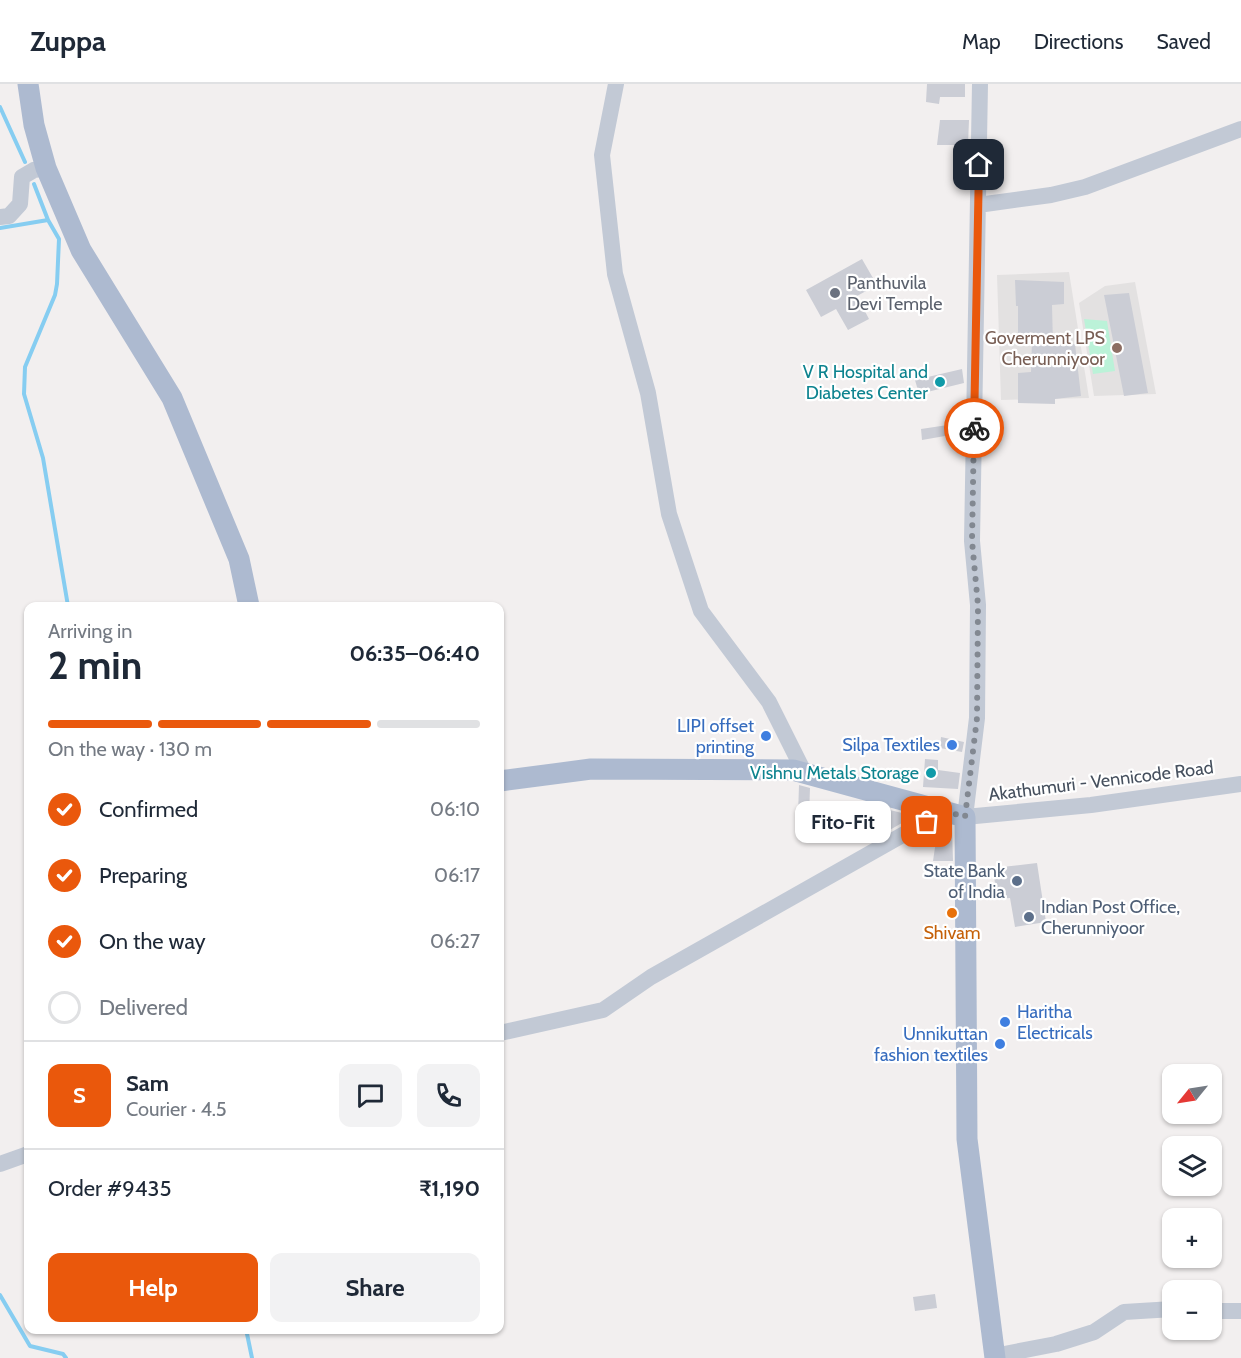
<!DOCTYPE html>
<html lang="en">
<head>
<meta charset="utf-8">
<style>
  body { margin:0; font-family:Cabin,sans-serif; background:#f2f2f3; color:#1f2937; height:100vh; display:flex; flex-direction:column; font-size:22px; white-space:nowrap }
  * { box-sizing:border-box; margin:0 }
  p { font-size:20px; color:#747a83 }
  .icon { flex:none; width:33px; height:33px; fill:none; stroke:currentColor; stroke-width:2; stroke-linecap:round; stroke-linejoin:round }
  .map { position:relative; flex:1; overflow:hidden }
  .drawer { position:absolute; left:24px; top:518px; width:480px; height:732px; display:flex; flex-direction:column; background:#fff; border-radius:12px; box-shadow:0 2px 4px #0004 }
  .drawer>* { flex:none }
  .needle { width:39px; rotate:240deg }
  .fabs { position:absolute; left:1162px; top:980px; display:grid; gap:12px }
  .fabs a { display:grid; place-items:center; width:60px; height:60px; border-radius:12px; background:#fff; box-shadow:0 2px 4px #0004; font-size:30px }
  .pin { position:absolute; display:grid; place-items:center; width:51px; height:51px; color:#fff; margin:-26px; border-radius:12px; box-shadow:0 3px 9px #0006 }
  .courier { position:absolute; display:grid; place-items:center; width:60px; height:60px; margin:-30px; border:4px solid #ea580c; border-radius:50%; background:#fff; color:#222; box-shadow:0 2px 8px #0007 }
  .bubble { position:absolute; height:42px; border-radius:12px; background:#fff; box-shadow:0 2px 4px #0004; font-size:20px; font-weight:700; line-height:42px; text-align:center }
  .head em { font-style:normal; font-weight:700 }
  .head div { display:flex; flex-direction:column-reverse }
  .head { display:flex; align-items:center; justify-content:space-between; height:102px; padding:0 24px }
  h1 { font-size:39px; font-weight:700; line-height:45px }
  .bar { display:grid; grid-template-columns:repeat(4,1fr); gap:9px 6px; align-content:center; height:72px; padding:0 24px }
  .bar i { height:8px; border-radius:4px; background:#e0e1e3 }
  .bar .selected { background:#ea580c }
  .bar p { grid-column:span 4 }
  .line { display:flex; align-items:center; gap:15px; padding:0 24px; border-top:2px solid #e0e1e3 }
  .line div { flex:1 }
  .round { display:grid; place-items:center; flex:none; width:63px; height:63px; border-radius:12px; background:#f2f2f3 }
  ol { padding:0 24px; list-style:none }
  li { display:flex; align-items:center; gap:18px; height:66px }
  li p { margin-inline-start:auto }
  li .icon { padding:6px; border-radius:50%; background:#ea580c; color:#fff; stroke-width:4 }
  li:last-child { color:#747a83 }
  li i { width:33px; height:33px; border:3px solid #e0e1e3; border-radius:50% }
  .primary-button { display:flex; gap:12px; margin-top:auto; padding:12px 24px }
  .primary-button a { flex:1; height:69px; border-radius:12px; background:#ea580c; color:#fff; font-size:24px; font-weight:700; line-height:69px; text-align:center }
  .primary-button a+a { background:#f2f2f3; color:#1f2937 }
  header { display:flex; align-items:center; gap:36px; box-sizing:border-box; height:84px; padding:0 30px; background:#fff; border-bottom:2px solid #e0e1e3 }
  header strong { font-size:28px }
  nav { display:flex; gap:33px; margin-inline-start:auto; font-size:21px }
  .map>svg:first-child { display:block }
  .education { fill:#e3e1e1 }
  .green { fill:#bbf2d8 }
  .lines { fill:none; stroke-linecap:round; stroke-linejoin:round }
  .stream { stroke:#86cdf1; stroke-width:4 }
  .building { fill:#cbcdd5 }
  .minor { stroke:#c2c9d5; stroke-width:16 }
  .major { stroke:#adbad0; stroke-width:21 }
  .done { stroke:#828891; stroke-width:6; stroke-dasharray:0 10.8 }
  .route { stroke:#ea580c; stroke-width:8 }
  .worship-dot { fill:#6b7280; stroke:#fff; stroke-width:2 }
  .education-dot { fill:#8d6e63; stroke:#fff; stroke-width:2 }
  .culture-dot { fill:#0f9aa8; stroke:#fff; stroke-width:2 }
  .shop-dot { fill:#3f7fe0; stroke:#fff; stroke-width:2 }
  .service-dot { fill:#5c6f8a; stroke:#fff; stroke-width:2 }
  .food-dot { fill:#e8710a; stroke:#fff; stroke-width:2 }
  .labels { text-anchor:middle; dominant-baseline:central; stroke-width:4.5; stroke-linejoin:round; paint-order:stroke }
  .worship-label { font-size:18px; fill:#5b616d; stroke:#fff; text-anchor:start }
  .education-label { font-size:18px; fill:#785e54; stroke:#fff; text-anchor:end }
  .culture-label { font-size:18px; fill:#0d838f; stroke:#fff; text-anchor:end }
  .shop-label { font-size:18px; fill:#366cbe; stroke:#fff; text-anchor:end }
  .street-label { font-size:18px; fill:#46505e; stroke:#fff }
  .service-label { font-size:18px; fill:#4e5e75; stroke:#fff; text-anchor:end }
  .food-label { font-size:18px; fill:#c56008; stroke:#fff }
</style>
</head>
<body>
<header>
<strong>Zuppa</strong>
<nav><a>Map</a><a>Directions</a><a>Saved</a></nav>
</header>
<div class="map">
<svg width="1241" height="1274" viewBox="0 0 1241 1274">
  <rect width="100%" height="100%" fill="#f2efef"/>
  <!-- education -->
  <path class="education" d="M1069 188 1089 314 1001 316 997 191Z
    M1135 198 1156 310 1094 312 1079 219 1105 202Z"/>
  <!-- green -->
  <path class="green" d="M1084 235 1107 237 1115 287 1093 290Z"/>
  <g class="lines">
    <!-- stream -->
    <path class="stream" d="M0 23 25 78
      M34 100 48 136
      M0 144 48 136 59 155 57 200 55 211 25 283 24 310 43 374 68 522
      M0 1211 30 1262 63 1270 66 1274
      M246 1245 252 1274"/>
  </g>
  <!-- building -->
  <path class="building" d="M927 0H965V13H940L939 20 926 18Z
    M940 36H969L968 61H937Z
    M862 175 877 201 857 212 869 235 848 246 836 225 821 233 806 206Z
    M1015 196 1064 198V220L1052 221 1053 262 1075 260 1081 312 1055 315V320L1018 319V289L1031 288 1032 257H1018V222H1016Z
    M1129 209 1148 309 1124 312 1104 211Z
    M962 285 964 299 919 310 915 296Z
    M961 339 962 349 922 356 921 345Z
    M941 653 964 658 962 668 940 664Z
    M925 675 938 676V686L960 689 958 705 923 703Z
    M799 701 810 704 809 732 798 731Z
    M890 726 914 732 888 747Z
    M947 741 952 743 953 777H933L938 743Z
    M1037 779 1046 838 1015 843 1010 814 997 815 993 784Z
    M935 1210 937 1224 915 1227 913 1213Z"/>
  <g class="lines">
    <!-- minor -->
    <path class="minor" d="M616 0 602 71 615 190 648 309 669 430 701 527 769 618 804 688
      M980 0 972 457 978 521 977 634 965 733 1091 721 1241 700
      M978 121 1051 111 1085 103 1241 45
      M0 133 9 132 20 120 22 93 34 86 46 84
      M500 949 603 926 651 893 945 727
      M0 1080 28 1070
      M1212 1227H1241
      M994 1272 1056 1260 1094 1248 1124 1228 1173 1225"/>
    <!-- major -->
    <path class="major" d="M28 0 34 41 46 84 81 166 172 314 239 475 249 522
      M500 697 591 685 793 686 965 733 967 1055 995 1274"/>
  </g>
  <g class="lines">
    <!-- done -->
    <path class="done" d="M927 738 945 727 965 733 977 634 978 521 972 457 974 344"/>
    <!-- route -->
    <path class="route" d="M974 344 979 81"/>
  </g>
  <!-- markers -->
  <circle class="worship-dot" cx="835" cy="209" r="6"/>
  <circle class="education-dot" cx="1117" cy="264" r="6"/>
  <g class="culture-dot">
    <circle cx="940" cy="298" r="6"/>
    <circle cx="931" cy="689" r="6"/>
  </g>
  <g class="shop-dot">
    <circle cx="766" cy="652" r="6"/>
    <circle cx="952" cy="661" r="6"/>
    <circle cx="1005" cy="938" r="6"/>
    <circle cx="1000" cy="960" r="6"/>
  </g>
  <g class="service-dot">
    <circle cx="1017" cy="797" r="6"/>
    <circle cx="1029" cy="833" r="6"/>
  </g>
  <circle class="food-dot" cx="952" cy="829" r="6"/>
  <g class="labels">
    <!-- worship labels -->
    <g class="worship-label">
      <text x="847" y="199">Panthuvila<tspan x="847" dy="21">Devi Temple</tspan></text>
    </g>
    <!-- education labels -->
    <g class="education-label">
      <text x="1105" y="254">Goverment LPS<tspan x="1105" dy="21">Cherunniyoor</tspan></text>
    </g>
    <!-- culture labels -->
    <g class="culture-label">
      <text x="928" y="288">V R Hospital and<tspan x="928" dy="21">Diabetes Center</tspan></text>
      <text x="919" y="689">Vishnu Metals Storage</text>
    </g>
    <!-- shop labels -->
    <g class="shop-label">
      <text x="754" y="642">LIPI offset<tspan x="754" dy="21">printing</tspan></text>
      <text x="940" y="661">Silpa Textiles</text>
      <text x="1017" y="928" text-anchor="start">Haritha<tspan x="1017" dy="21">Electricals</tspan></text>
      <text x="988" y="950">Unnikuttan<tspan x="988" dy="21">fashion textiles</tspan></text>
    </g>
    <!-- street labels -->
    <g class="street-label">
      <text transform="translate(1101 697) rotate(-7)">Akathumuri - Vennicode Road</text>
    </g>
    <!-- service labels -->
    <g class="service-label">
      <text x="1005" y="787">State Bank<tspan x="1005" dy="21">of India</tspan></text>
      <text x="1041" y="823" text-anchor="start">Indian Post Office,<tspan x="1041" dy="21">Cherunniyoor</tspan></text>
    </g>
    <!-- food labels -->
    <g class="food-label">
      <text x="952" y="849">Shivam</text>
    </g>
  </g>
</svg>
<div class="fabs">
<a><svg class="needle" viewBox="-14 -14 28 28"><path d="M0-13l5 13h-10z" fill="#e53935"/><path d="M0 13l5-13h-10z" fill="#747a83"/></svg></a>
<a><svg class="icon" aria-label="layers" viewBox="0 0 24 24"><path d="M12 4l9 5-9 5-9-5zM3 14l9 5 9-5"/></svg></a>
<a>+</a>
<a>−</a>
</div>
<div class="pin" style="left:927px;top:738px;background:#ea580c"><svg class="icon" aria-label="bag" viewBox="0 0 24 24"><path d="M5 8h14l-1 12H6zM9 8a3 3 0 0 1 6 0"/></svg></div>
<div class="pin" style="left:979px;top:81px;background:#1f2937"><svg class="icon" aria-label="home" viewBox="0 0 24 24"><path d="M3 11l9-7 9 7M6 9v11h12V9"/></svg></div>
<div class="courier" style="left:974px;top:344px"><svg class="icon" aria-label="bike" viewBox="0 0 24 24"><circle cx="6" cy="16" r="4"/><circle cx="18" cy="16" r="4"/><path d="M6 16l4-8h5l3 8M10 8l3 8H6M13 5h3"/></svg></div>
<div class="bubble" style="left:795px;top:717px;width:96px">Fito-Fit</div>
<section class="drawer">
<div class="head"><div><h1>2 min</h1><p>Arriving in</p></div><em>06:35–06:40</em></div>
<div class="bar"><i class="selected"></i><i class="selected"></i><i class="selected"></i><i></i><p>On the way · 130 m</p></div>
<ol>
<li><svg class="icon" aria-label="check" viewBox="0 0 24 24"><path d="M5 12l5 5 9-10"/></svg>Confirmed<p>06:10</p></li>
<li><svg class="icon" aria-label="check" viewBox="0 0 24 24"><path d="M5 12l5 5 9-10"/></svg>Preparing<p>06:17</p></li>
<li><svg class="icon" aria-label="check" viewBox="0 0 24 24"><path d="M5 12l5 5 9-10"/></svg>On the way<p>06:27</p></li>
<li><i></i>Delivered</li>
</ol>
<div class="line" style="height:108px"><b class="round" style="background:#ea580c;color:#fff">S</b><div><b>Sam</b><p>Courier · 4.5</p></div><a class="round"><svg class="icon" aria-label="chat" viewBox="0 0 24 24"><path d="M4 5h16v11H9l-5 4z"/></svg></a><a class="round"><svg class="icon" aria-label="phone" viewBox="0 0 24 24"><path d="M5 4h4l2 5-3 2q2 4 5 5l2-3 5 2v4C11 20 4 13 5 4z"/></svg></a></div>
<div class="line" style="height:78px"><div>Order #9435</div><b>₹1,190</b></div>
<div class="primary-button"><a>Help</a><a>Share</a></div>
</section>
</div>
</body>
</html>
